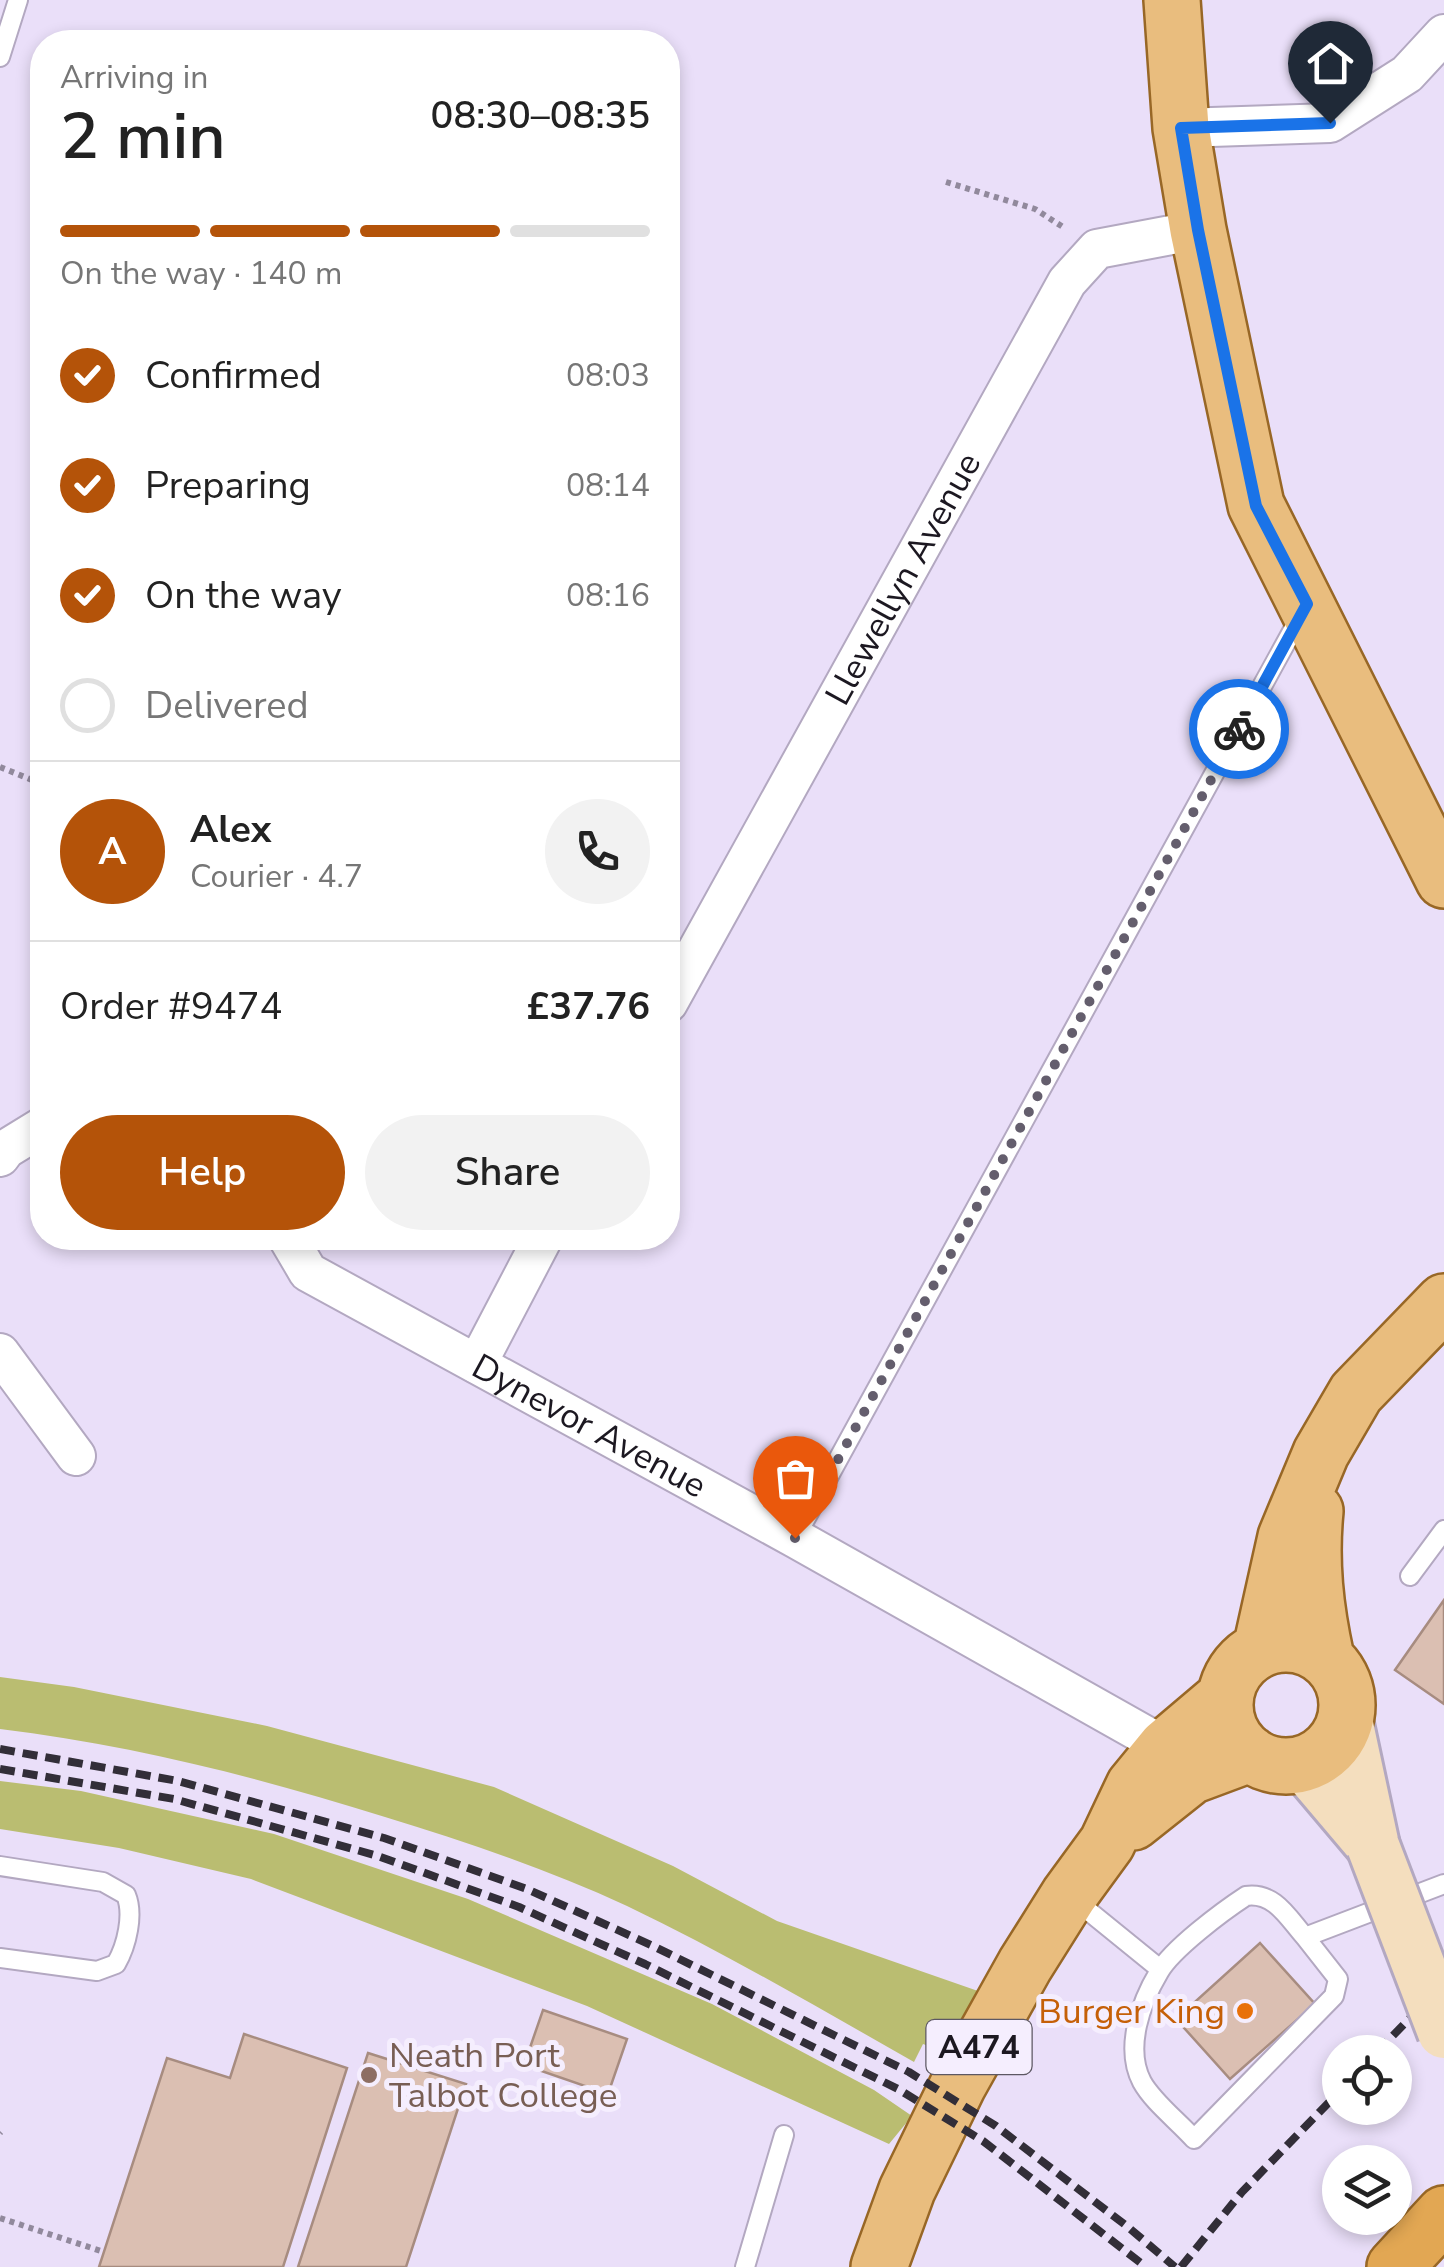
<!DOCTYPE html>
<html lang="en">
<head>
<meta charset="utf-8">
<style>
  body { margin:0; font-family:"Nunito Sans",sans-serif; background:#f2f2f2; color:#222; height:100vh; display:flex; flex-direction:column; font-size:38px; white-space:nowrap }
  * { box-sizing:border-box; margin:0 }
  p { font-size:32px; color:#767676 }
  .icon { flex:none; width:55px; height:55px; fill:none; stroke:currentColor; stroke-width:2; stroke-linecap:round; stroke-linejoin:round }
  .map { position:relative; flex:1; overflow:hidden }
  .panel { position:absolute; left:30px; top:30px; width:650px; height:1220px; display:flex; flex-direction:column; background:#fff; border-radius:40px; box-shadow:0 5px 15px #0003 }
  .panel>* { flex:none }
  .tools { position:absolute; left:1322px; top:2035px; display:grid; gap:20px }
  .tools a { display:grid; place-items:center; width:90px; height:90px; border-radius:50%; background:#fff; box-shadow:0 5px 15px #0003; font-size:50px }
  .pin { position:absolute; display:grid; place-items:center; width:85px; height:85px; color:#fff; margin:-102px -42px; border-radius:50% 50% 50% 0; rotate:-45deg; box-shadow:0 0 10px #0007 }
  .pin .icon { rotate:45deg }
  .courier { position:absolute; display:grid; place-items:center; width:100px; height:100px; margin:-50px; border:8px solid #1a73e8; border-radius:50%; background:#fff; color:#222; box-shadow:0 2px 12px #0007 }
  .headline em { font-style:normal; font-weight:600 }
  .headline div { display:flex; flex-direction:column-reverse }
  .headline { display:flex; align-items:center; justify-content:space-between; height:170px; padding:0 30px }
  h1 { font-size:65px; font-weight:600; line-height:75px }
  .bar { display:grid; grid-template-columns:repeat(4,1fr); gap:15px 10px; align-content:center; height:120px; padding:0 30px }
  .bar i { height:12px; border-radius:8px; background:#e0e0e0 }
  .bar .selected { background:#b45309 }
  .bar p { grid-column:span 4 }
  .line { display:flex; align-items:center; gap:25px; padding:0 30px; border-top:2px solid #e0e0e0 }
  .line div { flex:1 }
  .round { display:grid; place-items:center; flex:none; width:105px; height:105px; border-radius:52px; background:#f2f2f2 }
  ol { padding:0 30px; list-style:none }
  li { display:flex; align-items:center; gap:30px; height:110px }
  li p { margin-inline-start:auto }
  li .icon { padding:10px; border-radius:50%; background:#b45309; color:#fff; stroke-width:4 }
  li:last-child { color:#767676 }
  li i { width:55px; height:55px; border:5px solid #e0e0e0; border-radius:50% }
  .action { display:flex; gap:20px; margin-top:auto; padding:20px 30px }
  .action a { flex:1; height:115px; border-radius:60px; background:#b45309; color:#fff; font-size:40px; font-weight:600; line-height:115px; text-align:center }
  .action a+a { background:#f2f2f2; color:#222 }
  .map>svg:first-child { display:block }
  .green { fill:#babd71 }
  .building { fill:#dbbfb2; stroke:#a78c80; stroke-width:2.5 }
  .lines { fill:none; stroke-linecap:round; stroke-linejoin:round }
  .service-casing { stroke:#b3a8c1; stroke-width:22 }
  .minor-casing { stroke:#b3a8c1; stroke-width:42 }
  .secondary-casing { stroke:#b3a8c1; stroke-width:58 }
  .primary-casing { stroke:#986726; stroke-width:60 }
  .trunk-casing { stroke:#986726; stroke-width:60 }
  .path { stroke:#91899c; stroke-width:6; stroke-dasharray:5 5; stroke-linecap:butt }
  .service { stroke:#fff; stroke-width:18 }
  .minor { stroke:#fff; stroke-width:38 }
  .secondary { stroke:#f4debe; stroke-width:52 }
  .primary { stroke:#e9bd7e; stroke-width:55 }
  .trunk { stroke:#e2a753; stroke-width:55 }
  .rail { stroke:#322e38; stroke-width:8; stroke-dasharray:15 8; stroke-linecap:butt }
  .secondary-bridge-casing { stroke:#b3a8c1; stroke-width:58; stroke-linecap:butt }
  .secondary-bridge { stroke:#f4debe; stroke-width:52 }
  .done { stroke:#645e6d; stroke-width:10; stroke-dasharray:0 18 }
  .route { stroke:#1a73e8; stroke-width:12 }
  .food-dot { fill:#e8710a; stroke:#f5eefe; stroke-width:4 }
  .education-dot { fill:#8d6e63; stroke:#f5eefe; stroke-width:4 }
  .labels { text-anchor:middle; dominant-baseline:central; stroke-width:10; stroke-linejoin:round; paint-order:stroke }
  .shield { fill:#f5eefe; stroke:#5d5863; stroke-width:2.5 }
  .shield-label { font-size:32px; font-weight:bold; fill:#1c1821 }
  .street-label { font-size:35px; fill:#1c1821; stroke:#f5eefe }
  .food-label { font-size:35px; fill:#c56008; stroke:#f5eefe; text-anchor:end }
  .education-label { font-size:35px; fill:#785e54; stroke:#f5eefe; text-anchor:start }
</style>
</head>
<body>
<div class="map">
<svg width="1444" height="2267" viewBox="0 0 1444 2267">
  <rect width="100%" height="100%" fill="#eadff9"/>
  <!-- green -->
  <path class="green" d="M0 1677 74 1687 267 1726 494 1787 673 1866 777 1921 978 1991 973 2015 948 2053 923 2044 914 2062C819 2008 725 1953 627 1906 549 1870 467 1842 385 1817 258 1777 131 1745 0 1729Z
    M0 1781 81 1791 274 1834 468 1899 712 2004 874 2090 912 2116 889 2144 587 2006 251 1879 119 1848 0 1829Z"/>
  <!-- building -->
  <path class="building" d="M1444 1600V1704L1395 1670Z
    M1260 1943 1315 2004 1230 2079 1176 2019Z
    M543 2010 627 2039 608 2094 524 2065Z
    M244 2034 347 2068 283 2267H99L167 2058 230 2078Z
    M368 2053 466 2084 406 2267H298Z"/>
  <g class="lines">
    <defs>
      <path id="service" d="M0 57 18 0
        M795 1538 1300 617
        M1410 1576 1444 1530
        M0 1866 103 1882 126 1895C134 1914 127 1945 116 1964L97 1971 0 1958
        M1075 1900 1160 1969
        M1305 1937 1338 1979 1334 1996 1194 2139C1178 2121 1153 2102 1142 2082 1124 2048 1141 2002 1159 1972 1172 1949 1223 1911 1246 1896 1275 1892 1288 1918 1305 1937L1444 1884
        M745 2267 784 2135"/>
      <g id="minor">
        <path d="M1181 128 1330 123 1407 74 1444 34"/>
        <path id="s1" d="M668 1003 1067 282 1097 249 1198 230"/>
        <path d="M0 1157 6 1149 42 1127"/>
        <path id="s2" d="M288 1238 308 1272 795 1538 1166 1747"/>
        <path d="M0 1353 76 1456"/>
        <path d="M477 1364 543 1238"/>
      </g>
      <path id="secondary" d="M1346 1720 1373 1846
        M1303 1763 1369 1841"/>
      <path id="primary" d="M1172 0 1181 128 1198 230 1256 505 1444 880
        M1315 1511C1310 1562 1315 1608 1326 1658
        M1225 1705a61 61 0 1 1 122 0a61 61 0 1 1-122 0Z
        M1261 1649 1286 1537 1321 1453 1356 1393 1444 1302
        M1133 1822 1191 1776 1250 1754
        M879 2267 907 2190 958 2085 1025 1965 1069 1895 1107 1843 1134 1786 1166 1747 1225 1697"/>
      <path id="trunk" d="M1395 2267 1444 2214"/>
    </defs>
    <!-- service casing -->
    <use href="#service" class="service-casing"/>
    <!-- minor casing -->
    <use href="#minor" class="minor-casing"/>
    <!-- secondary casing -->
    <use href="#secondary" class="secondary-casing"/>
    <!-- primary casing -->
    <use href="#primary" class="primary-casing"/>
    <!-- trunk casing -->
    <use href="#trunk" class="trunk-casing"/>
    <!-- path -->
    <path class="path" d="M946 182 1035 209 1066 229
      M0 767 42 784
      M0 2133 1 2132
      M0 2218 104 2252"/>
    <!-- service -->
    <use href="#service" class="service"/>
    <!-- minor -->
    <use href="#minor" class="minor"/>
    <!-- secondary -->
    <use href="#secondary" class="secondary"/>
    <!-- primary -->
    <use href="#primary" class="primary"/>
    <!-- trunk -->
    <use href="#trunk" class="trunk"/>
    <!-- rail -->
    <path class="rail" d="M0 1749 178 1781 384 1838 527 1889 653 1946 909 2072 996 2126 1128 2227 1175 2267
      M0 1769 174 1799 378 1856 519 1907 645 1964 898 2089 983 2141 1146 2267
      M1377 2052 1444 1983
      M1181 2267 1242 2192 1340 2091"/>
    <defs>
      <path id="secondary-bridge" d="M1373 1846 1444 2032"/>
    </defs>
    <!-- secondary-bridge casing -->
    <use href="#secondary-bridge" class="secondary-bridge-casing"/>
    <!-- secondary-bridge -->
    <use href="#secondary-bridge" class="secondary-bridge"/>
  </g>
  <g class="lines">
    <!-- done -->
    <path class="done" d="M795 1538 1239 729"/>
    <!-- route -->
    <path class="route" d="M1239 729 1307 604 1256 506 1198 230 1181 128 1330 123"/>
  </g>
  <!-- markers -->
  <circle class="food-dot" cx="1245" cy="2011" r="10"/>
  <circle class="education-dot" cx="369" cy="2075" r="10"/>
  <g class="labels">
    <!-- shield labels -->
    <rect class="shield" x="926.5" y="2020" width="105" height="54" rx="8"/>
    <g class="shield-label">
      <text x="979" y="2047">A474</text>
    </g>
    <!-- street labels -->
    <g class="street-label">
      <text stroke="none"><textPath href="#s1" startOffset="485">Llewellyn Avenue</textPath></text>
      <text stroke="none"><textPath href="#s2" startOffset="360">Dynevor Avenue</textPath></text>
    </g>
    <!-- food labels -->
    <g class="food-label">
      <text x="1225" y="2011">Burger King</text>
    </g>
    <!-- education labels -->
    <g class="education-label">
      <text x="389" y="2055">Neath Port<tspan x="389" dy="40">Talbot College</tspan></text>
    </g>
  </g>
</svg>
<div class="tools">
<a><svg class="icon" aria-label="locate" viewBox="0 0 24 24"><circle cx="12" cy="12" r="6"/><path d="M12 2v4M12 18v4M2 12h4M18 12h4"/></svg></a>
<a><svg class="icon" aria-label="layers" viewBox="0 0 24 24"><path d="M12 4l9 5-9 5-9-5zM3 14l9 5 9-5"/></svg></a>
</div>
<div class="pin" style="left:795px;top:1538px;background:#ea580c"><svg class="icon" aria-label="bag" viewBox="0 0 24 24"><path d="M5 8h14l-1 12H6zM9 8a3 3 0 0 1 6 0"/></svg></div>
<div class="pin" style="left:1330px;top:123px;background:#1f2937"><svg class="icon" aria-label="home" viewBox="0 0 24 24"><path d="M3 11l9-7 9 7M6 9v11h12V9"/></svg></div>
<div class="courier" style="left:1239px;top:729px"><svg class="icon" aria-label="bike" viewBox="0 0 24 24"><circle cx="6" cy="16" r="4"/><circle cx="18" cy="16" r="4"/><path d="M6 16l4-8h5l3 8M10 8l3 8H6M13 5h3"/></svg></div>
<section class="panel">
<div class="headline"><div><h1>2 min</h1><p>Arriving in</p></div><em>08:30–08:35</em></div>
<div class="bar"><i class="selected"></i><i class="selected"></i><i class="selected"></i><i></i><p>On the way · 140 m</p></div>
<ol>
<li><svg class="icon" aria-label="check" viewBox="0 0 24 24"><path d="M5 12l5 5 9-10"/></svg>Confirmed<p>08:03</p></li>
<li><svg class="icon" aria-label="check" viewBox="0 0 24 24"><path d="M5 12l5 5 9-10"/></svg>Preparing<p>08:14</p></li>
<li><svg class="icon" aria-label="check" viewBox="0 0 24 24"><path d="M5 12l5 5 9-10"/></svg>On the way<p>08:16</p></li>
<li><i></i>Delivered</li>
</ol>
<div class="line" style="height:180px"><b class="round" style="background:#b45309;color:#fff">A</b><div><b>Alex</b><p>Courier · 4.7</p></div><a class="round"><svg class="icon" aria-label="phone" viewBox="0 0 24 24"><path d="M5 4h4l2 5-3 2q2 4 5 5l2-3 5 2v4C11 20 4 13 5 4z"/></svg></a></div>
<div class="line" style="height:130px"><div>Order #9474</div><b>£37.76</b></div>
<div class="action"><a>Help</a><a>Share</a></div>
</section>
</div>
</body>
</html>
